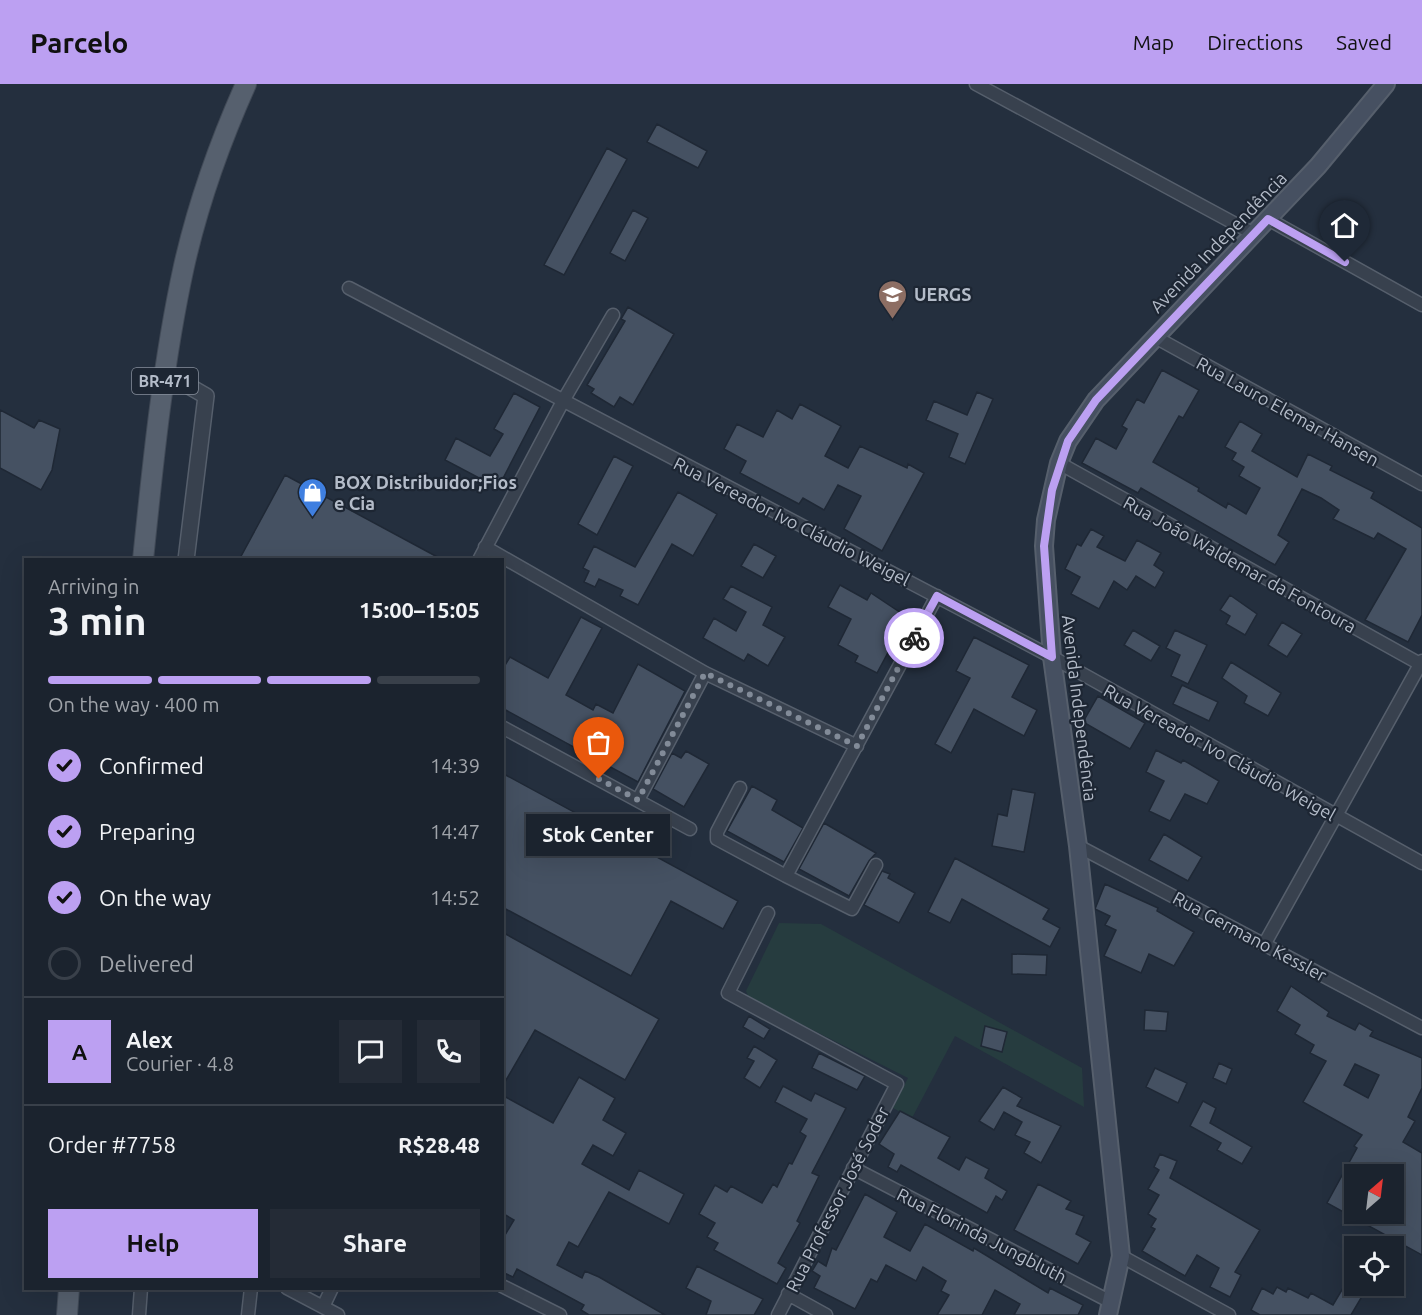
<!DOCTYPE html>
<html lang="en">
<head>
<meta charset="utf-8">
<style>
  body { margin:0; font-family:Ubuntu,sans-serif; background:#242b36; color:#f1f3f6; height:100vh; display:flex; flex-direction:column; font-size:22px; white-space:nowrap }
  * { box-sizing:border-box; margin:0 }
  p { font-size:20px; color:#a0a4aa }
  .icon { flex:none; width:33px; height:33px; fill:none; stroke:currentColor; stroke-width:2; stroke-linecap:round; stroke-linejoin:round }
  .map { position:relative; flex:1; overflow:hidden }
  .drawer { position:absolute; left:24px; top:474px; width:480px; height:732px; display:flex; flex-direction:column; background:#1b232e; border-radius:0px; box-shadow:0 6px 24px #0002,0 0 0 2px #39404a }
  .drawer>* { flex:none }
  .needle { width:39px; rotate:28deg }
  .controls { position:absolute; left:1344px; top:1080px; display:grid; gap:12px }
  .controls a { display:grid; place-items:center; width:60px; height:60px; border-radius:0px; background:#1b232e; box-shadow:0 6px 24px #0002,0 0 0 2px #39404a; font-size:30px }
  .pin { position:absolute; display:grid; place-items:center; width:51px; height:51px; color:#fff; margin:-62px -26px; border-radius:50% 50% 50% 0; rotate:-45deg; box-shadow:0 0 6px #0007 }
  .pin .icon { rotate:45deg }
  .courier { position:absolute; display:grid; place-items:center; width:60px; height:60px; margin:-30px; border:4px solid #bca0f2; border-radius:50%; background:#fff; color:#222; box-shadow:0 2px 8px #0007 }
  .bubble { position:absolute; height:42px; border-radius:0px; background:#1b232e; box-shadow:0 6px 24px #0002,0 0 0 2px #39404a; font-size:20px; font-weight:700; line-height:42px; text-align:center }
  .head em { font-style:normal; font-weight:700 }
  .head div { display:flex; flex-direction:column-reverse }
  .head { display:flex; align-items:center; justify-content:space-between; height:102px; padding:0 24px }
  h1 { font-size:39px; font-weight:700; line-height:45px }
  .bar { display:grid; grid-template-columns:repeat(4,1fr); gap:9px 6px; align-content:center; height:72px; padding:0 24px }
  .bar i { height:8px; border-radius:4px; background:#39404a }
  .bar .on { background:#bca0f2 }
  .bar p { grid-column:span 4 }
  .line { display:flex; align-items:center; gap:15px; padding:0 24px; border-top:2px solid #39404a }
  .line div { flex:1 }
  .round { display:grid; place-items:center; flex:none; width:63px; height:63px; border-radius:0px; background:#242b36 }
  ol { padding:0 24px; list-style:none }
  li { display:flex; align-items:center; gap:18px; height:66px }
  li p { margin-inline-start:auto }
  li .icon { padding:6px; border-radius:50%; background:#bca0f2; color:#111; stroke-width:4 }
  li:last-child { color:#a0a4aa }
  li i { width:33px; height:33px; border:3px solid #39404a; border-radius:50% }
  .action { display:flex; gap:12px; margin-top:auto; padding:12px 24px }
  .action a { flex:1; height:69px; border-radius:0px; background:#bca0f2; color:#111; font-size:24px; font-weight:700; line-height:69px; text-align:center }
  .action a+a { background:#242b36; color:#f1f3f6 }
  header { display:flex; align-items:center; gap:36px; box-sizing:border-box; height:84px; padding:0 30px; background:#bca0f2; color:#111 }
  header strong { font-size:28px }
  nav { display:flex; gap:33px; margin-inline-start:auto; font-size:21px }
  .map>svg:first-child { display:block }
  .green { fill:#263c3f }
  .building { fill:#455162; stroke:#1f2835; stroke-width:1.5; fill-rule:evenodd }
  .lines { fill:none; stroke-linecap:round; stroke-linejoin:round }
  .minor-casing { stroke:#565f6c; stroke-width:15 }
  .tertiary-casing { stroke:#565f6c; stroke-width:18 }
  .secondary-casing { stroke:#565f6c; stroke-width:20 }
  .primary-casing { stroke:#414a57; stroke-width:22 }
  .minor { stroke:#38414e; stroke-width:12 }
  .tertiary { stroke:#38414e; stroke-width:15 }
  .secondary { stroke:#465061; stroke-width:16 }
  .primary { stroke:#56606e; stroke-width:20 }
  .done { stroke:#828b98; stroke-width:6; stroke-dasharray:0 10.8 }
  .route { stroke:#bca0f2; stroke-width:8 }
  .labels { text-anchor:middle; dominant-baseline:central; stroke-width:4.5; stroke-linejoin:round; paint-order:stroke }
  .shield { fill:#1d2633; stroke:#878f9c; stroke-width:1.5 }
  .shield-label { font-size:16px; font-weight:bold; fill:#b4bcc9 }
  .street-label { font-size:18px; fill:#b4bcc9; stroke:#1d2633 }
  .poi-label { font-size:18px; font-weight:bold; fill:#b4bcc9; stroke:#1d2633; text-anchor:start }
</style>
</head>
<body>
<header>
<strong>Parcelo</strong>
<nav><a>Map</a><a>Directions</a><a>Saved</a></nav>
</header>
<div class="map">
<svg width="1422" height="1231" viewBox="0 0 1422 1231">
  <rect width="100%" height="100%" fill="#242f3e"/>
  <!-- green -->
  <path class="green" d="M779 839 821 840 1082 984 1084 1023 955 952 912 1034 893 1024 908 994 749 914 746 907Z"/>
  <!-- building -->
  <path class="building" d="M657 40 707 67 698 84 647 58Z
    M607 64 627 75 564 191 544 181Z
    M633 126 648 134 625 177 610 169Z
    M628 223 674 250 633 321 620 313 614 323 591 309 594 305 587 301 625 237 621 235Z
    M1162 286 1199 306 1183 334 1179 332 1153 378 1199 404 1198 407 1226 424 1228 419 1246 430 1260 404 1239 392 1244 383 1232 376 1236 369 1225 363 1240 337 1262 350 1252 367 1297 393 1308 370 1332 382 1330 386 1374 408 1371 414 1422 444V531L1408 558 1365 536 1406 465 1378 449 1374 455 1333 435 1339 426 1321 414 1302 405 1278 451 1289 458 1275 481 1141 404 1138 409 1082 379 1096 354 1116 365 1127 345 1122 342 1137 315 1144 319Z
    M977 308 993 315 965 380 949 373 958 350 926 336 934 317 967 331Z
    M514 309 540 323 498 404 445 376 456 354 490 372 503 350 494 345Z
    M800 320 841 342 825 372 848 384 860 362 907 384 908 380 924 389 882 467 844 445 861 412 838 401 824 426 803 414 799 420 740 389 746 377 724 365 737 340 763 353 777 326 792 335Z
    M0 326 34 344 39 336 60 345 52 386 41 406 0 384Z
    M614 372 633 382 597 451 578 440Z
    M285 391 443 476H239Z
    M678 408 717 430 693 472 672 460 638 521 620 512 623 506 599 495 595 503 584 498 589 487 583 484 594 462 635 483Z
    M1091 445 1104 452 1097 463 1125 477 1137 456 1161 469 1154 481 1164 488 1155 504 1136 492 1127 506 1114 497 1099 525 1071 510 1080 493 1065 485 1077 460 1081 462Z
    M754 460 776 472 763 494 741 482Z
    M840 501 867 516 871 509 907 533 877 589 855 578 858 572 838 561 851 535 828 523Z
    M731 502 772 523 763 541 785 553 768 582 748 570 744 577 703 554 714 534 736 547 746 528 723 515Z
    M1230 511 1257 530 1245 551 1226 540 1230 532 1220 526Z
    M581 533 602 544 566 611 593 626 596 620 613 629 638 580 685 607 638 698 502 624V586L510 573 548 594Z
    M1282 538 1302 550 1287 573 1268 561Z
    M1133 546 1160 562 1151 577 1124 561Z
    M1175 546 1207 561 1188 600 1171 592 1180 571 1166 564Z
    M974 553 1029 581 1012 613 1037 626 1024 652 974 625 951 669 935 660 970 594 956 587Z
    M1231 578 1281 609 1268 632 1244 619 1247 612 1222 594Z
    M1182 601 1218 618 1209 637 1173 620Z
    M1098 612 1145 639 1130 665 1083 638Z
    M1156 666 1181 679 1183 676 1219 697 1207 720 1185 710 1170 737 1149 727 1164 697 1146 688Z
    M686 667 709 680 684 723 653 705 672 669 681 674Z
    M502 689 738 817 723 845 671 817 631 892 502 823Z
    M752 702 777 716 772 726 803 744 784 778 727 747Z
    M1012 705 1035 709 1024 768 992 762 998 730 1007 732Z
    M824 739 876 769 869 777 849 812 799 785Z
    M1164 750 1202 773 1188 797 1149 776Z
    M955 774 1049 825 1043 835 1060 844 1050 863 962 815 950 839 928 828Z
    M882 787 890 790 888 794 915 809 899 839 864 821Z
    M1105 800 1158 824 1157 827 1194 848 1174 882 1149 870 1141 889 1104 872 1116 846 1105 841 1110 832 1095 825Z
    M502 848 659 935 625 996 535 946 502 1003Z
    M1012 870 1047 871 1046 891 1012 890Z
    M1291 902 1329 928 1327 932 1355 946 1359 939 1373 947 1370 952 1422 974V1004L1408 1033 1415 1037 1403 1058 1422 1069V1171L1327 1119 1357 1064 1354 1062 1362 1051 1303 1018 1326 977 1310 969 1314 961 1295 950 1300 941 1277 927ZM1355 980 1379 991 1368 1014 1344 1001ZM1354 1090H1394V1130H1354Z
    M1145 926 1168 928 1166 947 1144 946Z
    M749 932 770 945 764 955 743 943Z
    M985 942 1007 948 1002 968 981 962Z
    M754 962 777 976 760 1004 744 994 754 977 747 974Z
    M819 969 865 992 857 1006 812 984Z
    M1219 979 1232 985 1226 1000 1213 994Z
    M1155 984 1187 999 1178 1019 1146 1003Z
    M579 993 615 1014 603 1036 626 1049 613 1072 593 1061 582 1080 629 1106 639 1086 684 1110 669 1140 609 1108 578 1163 569 1158 557 1181 582 1194 585 1187 599 1193 665 1231H589L581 1226 584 1221 517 1185 513 1193 502 1188V1156L514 1136 502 1129V1011L553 1039Z
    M783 1002 811 1017 815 1009 846 1024 812 1089 819 1092 797 1137 800 1139 778 1179 786 1184 777 1200 714 1166 718 1159 707 1153 715 1139 699 1130 715 1101 727 1108 731 1102 762 1119 773 1100 777 1103 789 1079 792 1080 806 1052 800 1048 807 1035 775 1018Z
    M1003 1003 1022 1014 1017 1022 1061 1042 1041 1079 1024 1069 1030 1058 1015 1051 1022 1038 1004 1028 994 1046 979 1037Z
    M1203 1017 1216 1024 1210 1039 1252 1063 1242 1080 1217 1066 1221 1059 1190 1042Z
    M900 1027 950 1053 938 1074 959 1086 966 1073 989 1085 985 1094 1007 1107 1002 1116 996 1112 987 1129 901 1081 897 1088 888 1083 894 1070 879 1060Z
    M1160 1070 1177 1077 1170 1094 1260 1146 1235 1188 1241 1191 1230 1213 1210 1203 1219 1184 1197 1171 1185 1192 1142 1167 1155 1145 1151 1143 1156 1135 1148 1130 1159 1111 1148 1105 1159 1086 1154 1083Z
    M1038 1100 1071 1117 1066 1125 1084 1132 1076 1150 1091 1158 1078 1180 1014 1146Z
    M865 1110 897 1128 884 1153 910 1167 925 1140 973 1167 974 1164 984 1170 1048 1209 1050 1204 1083 1221 1078 1231H1014L1020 1220 995 1206 982 1231H937L949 1211 941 1207 946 1197 923 1183 916 1197 886 1181 877 1198 871 1195 855 1225 814 1204 820 1192 812 1187 818 1177 826 1182 832 1164 836 1166Z
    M697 1182 763 1215 754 1231H706L711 1217 686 1204Z
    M1346 1199 1364 1209 1351 1231H1260L1251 1226 1262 1204 1273 1210 1277 1203 1286 1208 1288 1204 1308 1214 1311 1209 1333 1221Z"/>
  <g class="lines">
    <defs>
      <path id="minor" d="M976 0 1254 150
        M1268 135 1422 221
        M349 204 1052 573 1422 779
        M1155 253 1422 400
        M1059 379 1422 581
        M485 463 705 589 857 662
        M479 476 563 317 613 231
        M502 643 690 745
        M740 704 717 748V755L786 792 937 512
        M638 716 705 589
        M1078 762 1422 944
        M786 792 852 825 876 781
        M768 829 728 909 897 1000 778 1231
        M1265 859 1422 577
        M853 1084 1111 1218
        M1121 1172 1229 1231
        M502 1202 560 1231
        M287 1204 338 1231
        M788 1210 826 1231
        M323 1223 332 1204
        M139 1231 141 1204
        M248 1231 251 1204"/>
      <path id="tertiary" d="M166 289 206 312 186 476"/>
      <path id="secondary" d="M1108 1231 1121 1172 1078 762 1052 573 1044 462 1046 436 1059 379 1068 357 1096 316 1318 82 1386 0"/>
      <path id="primary" d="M143 476C153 378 163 278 184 182 198 120 220 58 246 0
        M67 1231 69 1204"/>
    </defs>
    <!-- minor casing -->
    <use href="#minor" class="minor-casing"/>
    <!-- tertiary casing -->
    <use href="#tertiary" class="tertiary-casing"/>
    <!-- secondary casing -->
    <use href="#secondary" class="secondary-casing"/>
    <!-- primary casing -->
    <use href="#primary" class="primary-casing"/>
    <!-- minor -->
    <use href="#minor" class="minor"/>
    <!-- tertiary -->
    <use href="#tertiary" class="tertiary"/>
    <!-- secondary -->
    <use href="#secondary" class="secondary"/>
    <!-- primary -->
    <use href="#primary" class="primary"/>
  </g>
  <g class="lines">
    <!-- done -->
    <path class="done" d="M599 695 638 716 705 589 857 662 914 554"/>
    <!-- route -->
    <path class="route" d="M914 554 937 512 1052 573 1044 462 1052 406 1068 357 1096 316 1268 135 1345 178"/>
  </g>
  <!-- icons -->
  <defs>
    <symbol id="university-pin" viewBox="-11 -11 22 30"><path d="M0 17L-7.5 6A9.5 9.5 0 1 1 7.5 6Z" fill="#8d6e63" stroke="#1d2633"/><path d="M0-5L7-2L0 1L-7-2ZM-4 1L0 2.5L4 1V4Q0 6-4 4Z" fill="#fff"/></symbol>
    <symbol id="shop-pin" viewBox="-11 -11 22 30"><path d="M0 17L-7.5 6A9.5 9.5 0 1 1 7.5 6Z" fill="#3f7fe0" stroke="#1d2633"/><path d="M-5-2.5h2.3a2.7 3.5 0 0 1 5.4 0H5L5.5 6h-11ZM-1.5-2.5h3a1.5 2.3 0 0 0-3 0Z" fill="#fff"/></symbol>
  </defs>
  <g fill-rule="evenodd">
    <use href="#university-pin" x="876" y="194" width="33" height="45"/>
    <use href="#shop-pin" x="296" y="392" width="33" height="45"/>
  </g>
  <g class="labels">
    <!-- shield labels -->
    <rect class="shield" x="132" y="284" width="66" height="26" rx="4.5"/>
    <g class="shield-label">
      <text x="165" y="297">BR-471</text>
    </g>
    <!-- street labels -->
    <g class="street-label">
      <text transform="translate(1218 158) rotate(-46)">Avenida Independência</text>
      <text transform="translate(1288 327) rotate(29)">Rua Lauro Elemar Hansen</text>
      <text transform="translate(792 437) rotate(27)">Rua Vereador Ivo Cláudio Weigel</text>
      <text transform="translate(1240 480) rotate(29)">Rua João Waldemar da Fontoura</text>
      <text transform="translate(1080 624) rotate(83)">Avenida Independência</text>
      <text transform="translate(1220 668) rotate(29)">Rua Vereador Ivo Cláudio Weigel</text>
      <text transform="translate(1250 852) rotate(28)">Rua Germano Kessler</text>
      <text transform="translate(837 1115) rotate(-63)">Rua Professor José Soder</text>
      <text transform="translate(982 1151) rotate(27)">Rua Florinda Jungbluth</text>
    </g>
    <!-- poi labels -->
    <g class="poi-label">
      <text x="914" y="210">UERGS</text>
      <text x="334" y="398">BOX Distribuidor;Fios<tspan x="334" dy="21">e Cia</tspan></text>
    </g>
  </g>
</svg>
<div class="controls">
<a><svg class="needle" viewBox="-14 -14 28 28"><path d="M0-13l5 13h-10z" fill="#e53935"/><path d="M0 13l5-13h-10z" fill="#a0a4aa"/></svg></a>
<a><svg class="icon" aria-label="locate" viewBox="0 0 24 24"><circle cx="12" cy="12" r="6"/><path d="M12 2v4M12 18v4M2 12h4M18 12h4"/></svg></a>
</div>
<div class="pin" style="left:599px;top:695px;background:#ea580c"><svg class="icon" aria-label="bag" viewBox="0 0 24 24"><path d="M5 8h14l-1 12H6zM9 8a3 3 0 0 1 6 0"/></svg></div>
<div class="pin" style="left:1345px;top:178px;background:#1f2937"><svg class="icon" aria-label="home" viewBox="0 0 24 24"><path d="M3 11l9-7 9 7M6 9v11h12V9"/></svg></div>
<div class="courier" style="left:914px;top:554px"><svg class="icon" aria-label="bike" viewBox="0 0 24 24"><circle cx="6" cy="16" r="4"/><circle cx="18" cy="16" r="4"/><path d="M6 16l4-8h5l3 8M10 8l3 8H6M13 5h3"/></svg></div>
<div class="bubble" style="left:526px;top:730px;width:144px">Stok Center</div>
<section class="drawer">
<div class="head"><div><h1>3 min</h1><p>Arriving in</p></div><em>15:00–15:05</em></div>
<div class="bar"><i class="on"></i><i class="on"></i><i class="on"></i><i></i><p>On the way · 400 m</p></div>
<ol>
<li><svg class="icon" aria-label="check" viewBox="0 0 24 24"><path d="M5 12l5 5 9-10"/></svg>Confirmed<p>14:39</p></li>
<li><svg class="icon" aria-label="check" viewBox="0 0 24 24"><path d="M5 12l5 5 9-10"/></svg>Preparing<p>14:47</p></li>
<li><svg class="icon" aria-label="check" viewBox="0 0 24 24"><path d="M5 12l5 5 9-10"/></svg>On the way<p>14:52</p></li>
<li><i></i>Delivered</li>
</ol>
<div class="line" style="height:108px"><b class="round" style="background:#bca0f2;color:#111">A</b><div><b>Alex</b><p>Courier · 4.8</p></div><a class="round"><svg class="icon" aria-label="chat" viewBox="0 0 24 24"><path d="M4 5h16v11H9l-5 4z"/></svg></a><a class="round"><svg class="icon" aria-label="phone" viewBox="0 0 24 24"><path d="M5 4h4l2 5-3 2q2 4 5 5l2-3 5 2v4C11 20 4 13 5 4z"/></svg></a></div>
<div class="line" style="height:78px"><div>Order #7758</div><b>R$28.48</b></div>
<div class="action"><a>Help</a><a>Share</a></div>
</section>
</div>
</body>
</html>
